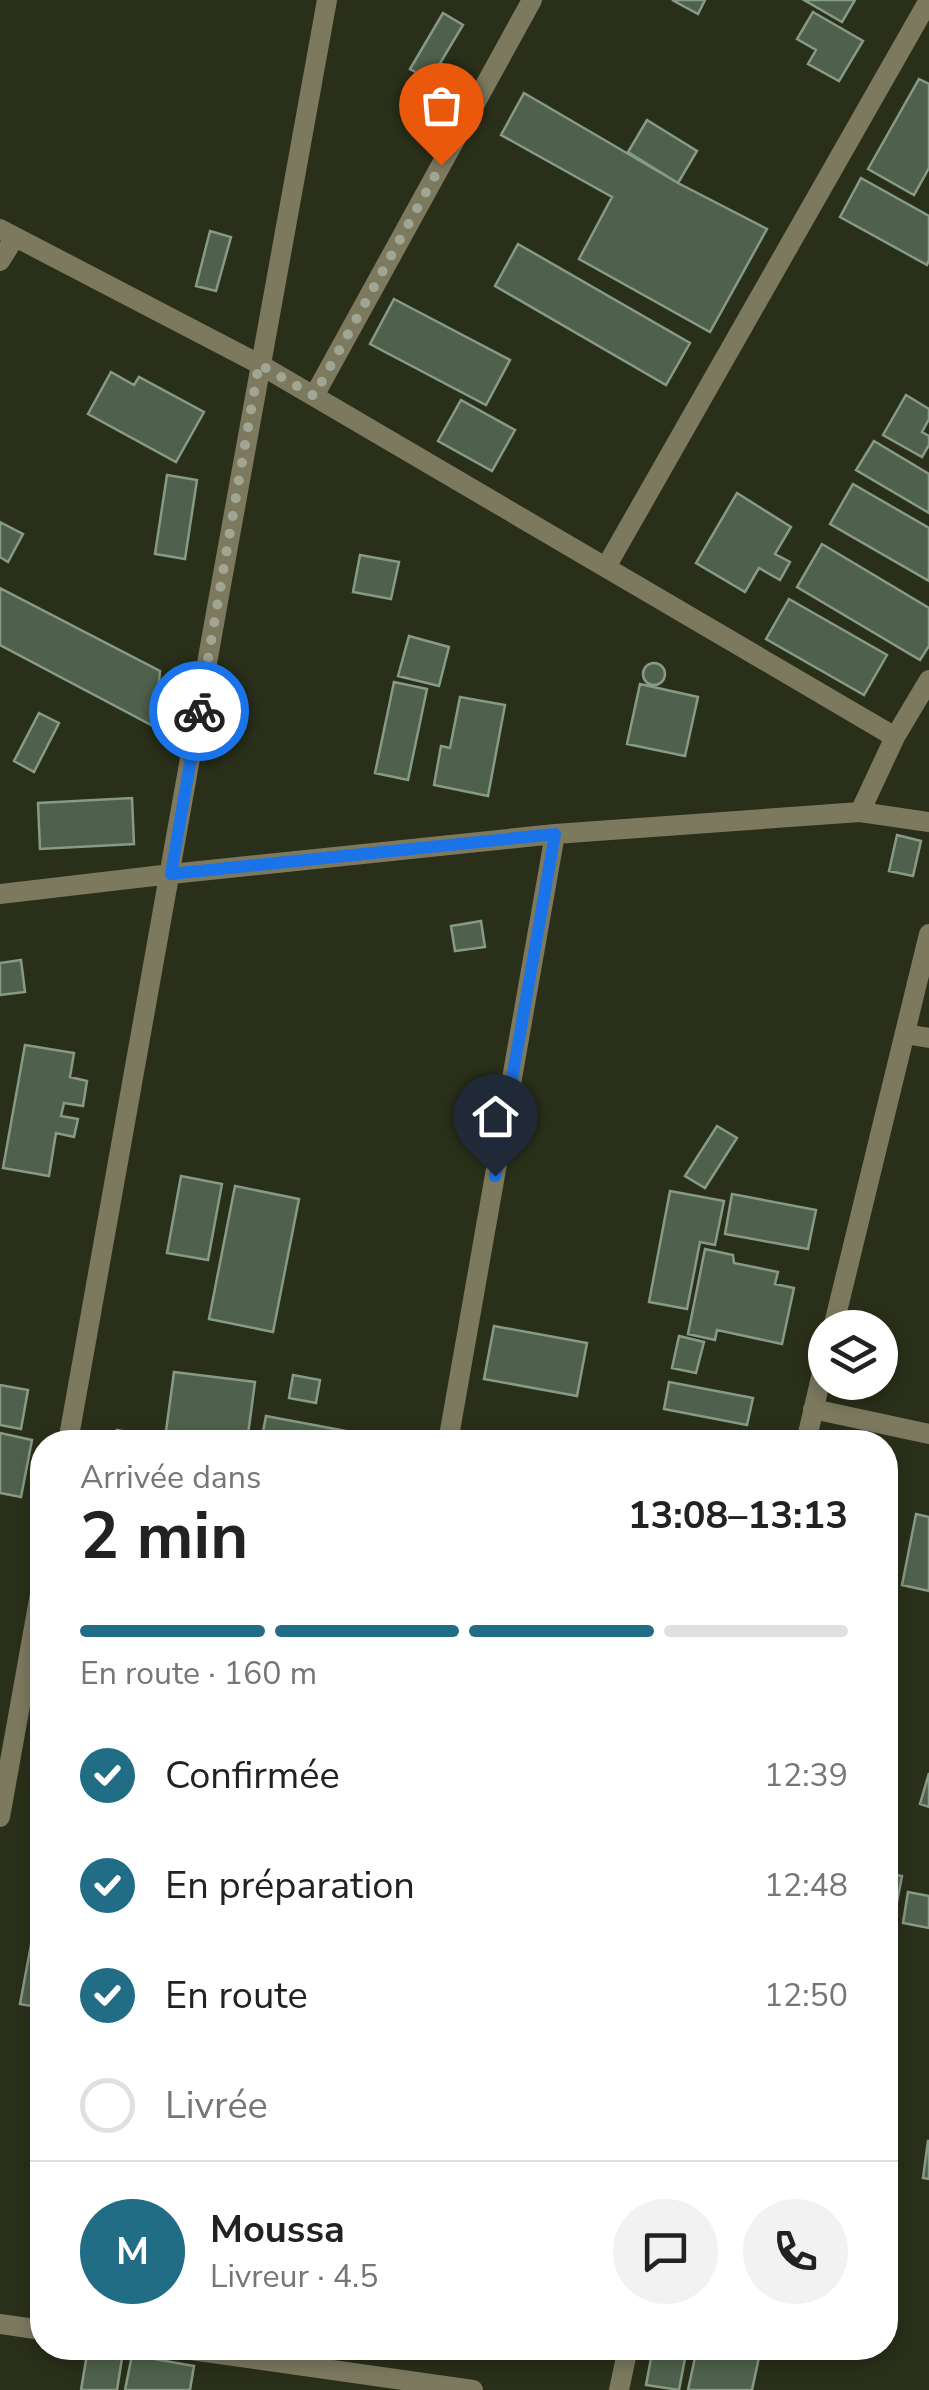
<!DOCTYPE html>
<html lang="fr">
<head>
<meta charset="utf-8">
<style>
  body { margin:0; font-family:"Nunito Sans",sans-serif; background:#f2f2f2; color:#222; height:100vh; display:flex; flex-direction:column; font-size:38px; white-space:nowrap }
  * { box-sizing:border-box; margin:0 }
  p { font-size:32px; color:#767676 }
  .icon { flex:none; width:55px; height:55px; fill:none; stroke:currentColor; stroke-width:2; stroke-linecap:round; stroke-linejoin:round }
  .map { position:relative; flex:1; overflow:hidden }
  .side { position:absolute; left:30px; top:1430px; width:868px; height:930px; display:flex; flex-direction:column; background:#fff; border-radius:40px; box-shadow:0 5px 15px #0003 }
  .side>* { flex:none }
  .fabs { position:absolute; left:808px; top:1310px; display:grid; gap:20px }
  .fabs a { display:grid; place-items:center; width:90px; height:90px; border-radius:50%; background:#fff; box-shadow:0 5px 15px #0003; font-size:50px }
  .pin { position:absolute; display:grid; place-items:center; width:85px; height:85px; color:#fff; margin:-102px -42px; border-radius:50% 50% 50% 0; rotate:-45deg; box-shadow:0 0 10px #0007 }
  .pin .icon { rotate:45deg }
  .courier { position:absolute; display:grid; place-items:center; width:100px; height:100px; margin:-50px; border:8px solid #1a73e8; border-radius:50%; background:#fff; color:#222; box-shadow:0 2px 12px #0007 }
  .head em { font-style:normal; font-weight:700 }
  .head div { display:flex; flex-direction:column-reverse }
  .head { display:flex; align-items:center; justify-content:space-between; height:170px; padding:0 50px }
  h1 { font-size:65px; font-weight:700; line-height:75px }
  .bar { display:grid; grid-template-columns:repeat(4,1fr); gap:15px 10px; align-content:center; height:120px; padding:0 50px }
  .bar i { height:12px; border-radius:8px; background:#e0e0e0 }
  .bar .on { background:#206d85 }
  .bar p { grid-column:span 4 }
  .line { display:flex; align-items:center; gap:25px; padding:0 50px; border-top:2px solid #e0e0e0 }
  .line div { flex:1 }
  .round { display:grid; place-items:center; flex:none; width:105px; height:105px; border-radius:52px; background:#f2f2f2 }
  ol { padding:0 50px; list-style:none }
  li { display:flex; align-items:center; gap:30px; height:110px }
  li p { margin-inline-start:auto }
  li .icon { padding:10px; border-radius:50%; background:#206d85; color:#fff; stroke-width:4 }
  li:last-child { color:#767676 }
  li i { width:55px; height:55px; border:5px solid #e0e0e0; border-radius:50% }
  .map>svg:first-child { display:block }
  .building { fill:#4f614d; stroke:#869a85; stroke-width:2.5 }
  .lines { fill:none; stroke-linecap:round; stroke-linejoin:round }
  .minor { stroke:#7c795f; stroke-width:20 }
  .done { stroke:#a0a594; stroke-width:10; stroke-dasharray:0 18 }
  .route { stroke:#1a73e8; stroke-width:12 }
</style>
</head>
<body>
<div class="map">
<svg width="929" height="2390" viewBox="0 0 929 2390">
  <rect width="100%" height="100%" fill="#292f19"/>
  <!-- building -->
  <path class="building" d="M672 0H705L698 14Z
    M804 0H855L842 22Z
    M813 12 863 41 839 81 808 64 816 50 797 39Z
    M443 13 463 25 430 80 410 69Z
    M919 79 929 84V168L914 195 868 169Z
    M524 93 678 183 767 229 710 332 579 259 612 197 501 135Z
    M647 120 697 151 678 183 628 152Z
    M861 178 929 216V260L927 265 840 217Z
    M210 231 231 237 216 291 196 286Z
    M518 244 690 343 666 385 495 286Z
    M394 299 510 360 486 405 370 344Z
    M111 372 134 385 139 377 204 412 176 462 88 414Z
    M906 395 929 409V419L922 432 929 436V445L922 457 883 435Z
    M461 400 515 430 492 471 438 441Z
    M874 441 929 474V513L856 470Z
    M167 475 197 480 185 559 155 554Z
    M853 484 929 528V581L830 524Z
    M737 493 791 527 775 554 790 562 780 580 759 568 745 592 696 563Z
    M0 522 23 534 8 562 0 557Z
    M822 544 929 608V646L920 660 797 587Z
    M360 555 399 562 391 599 353 592Z
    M0 588 160 671 155 727 0 645Z
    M789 599 887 655 864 695 766 639Z
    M409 636 449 647 439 686 398 676Z
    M643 674a11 11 0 1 1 22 0a11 11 0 1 1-22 0Z
    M394 682 427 689 408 780 375 773Z
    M640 684 698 697 685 756 627 744Z
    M460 697 505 705 488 796 434 785 441 746 450 748Z
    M39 713 59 723 34 772 14 761Z
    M132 798 134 844 40 849 38 803Z
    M897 835 921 841 913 876 889 871Z
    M481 921 485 947 455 951 451 926Z
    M21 960 25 992 0 995V963Z
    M25 1045 74 1053 70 1077 87 1081 83 1106 64 1103 61 1116 78 1119 74 1137 56 1133 49 1176 3 1168Z
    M717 1126 737 1138 705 1188 685 1176Z
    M181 1176 222 1184 208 1260 167 1253Z
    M235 1186 299 1199 273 1332 209 1319Z
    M670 1191 724 1201 715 1245 700 1242 687 1309 649 1302Z
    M732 1194 816 1210 808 1249 725 1234Z
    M705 1249 733 1255 734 1263 778 1272 775 1284 794 1288 782 1344 717 1330 715 1340 688 1334Z
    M494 1326 587 1343 577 1396 484 1379Z
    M679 1336 704 1342 696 1373 672 1368Z
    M174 1372 255 1382 247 1442 166 1431Z
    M293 1375 320 1380 316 1403 289 1398Z
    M669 1382 753 1398 747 1425 664 1409Z
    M0 1385 28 1390 21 1429 0 1425Z
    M266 1416 394 1440V1442H261Z
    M117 1430 176 1442H114Z
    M0 1433 32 1440 21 1497 0 1493Z
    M916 1514 929 1517V1591L902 1585Z
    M929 1773V1807L920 1804Z
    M885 1873 902 1876 893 1923 885 1922Z
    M908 1892 929 1896V1928L903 1923Z
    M36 1918 42 1919V2008L20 2004Z
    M928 2141H929V2179L923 2178Z
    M88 2348 123 2352 117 2390H81Z
    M653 2348H687L679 2390 646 2385Z
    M697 2348H761L752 2390H688Z
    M132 2355 194 2366 190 2390H125Z"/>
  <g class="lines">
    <!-- minor -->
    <path class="minor" d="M0 229 259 364 895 737
      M0 261 15 237
      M314 396 532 0
      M606 567 929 0
      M860 812 895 737 929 680
      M0 894 171 874 555 834 860 812 929 822
      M905 1034 929 1038
      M833 1328 929 934
      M813 1409 929 1434
      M68 1442C155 962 238 480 327 0
      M448 1442 555 834
      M806 1442 825 1360
      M0 1817 42 1583
      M0 2324 42 2330
      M177 2348 473 2390
      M619 2390 628 2348"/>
  </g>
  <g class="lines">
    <!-- done -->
    <path class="done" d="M199 711 259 364 314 396 441 165"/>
    <!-- route -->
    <path class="route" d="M199 711 171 874 555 834 495 1176"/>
  </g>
</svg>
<div class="fabs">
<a><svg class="icon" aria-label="layers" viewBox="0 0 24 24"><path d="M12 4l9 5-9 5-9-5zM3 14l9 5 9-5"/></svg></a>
</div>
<div class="pin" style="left:441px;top:165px;background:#ea580c"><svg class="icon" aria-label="bag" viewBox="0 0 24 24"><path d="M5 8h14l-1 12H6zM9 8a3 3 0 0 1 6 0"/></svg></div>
<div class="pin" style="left:495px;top:1176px;background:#1f2937"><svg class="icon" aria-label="home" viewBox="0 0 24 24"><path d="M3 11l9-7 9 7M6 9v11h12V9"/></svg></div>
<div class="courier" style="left:199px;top:711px"><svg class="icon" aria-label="bike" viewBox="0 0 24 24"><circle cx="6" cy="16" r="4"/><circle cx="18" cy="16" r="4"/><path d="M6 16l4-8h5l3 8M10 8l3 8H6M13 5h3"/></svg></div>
<section class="side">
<div class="head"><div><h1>2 min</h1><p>Arrivée dans</p></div><em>13:08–13:13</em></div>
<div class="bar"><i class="on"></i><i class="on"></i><i class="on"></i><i></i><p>En route · 160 m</p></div>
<ol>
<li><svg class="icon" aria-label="check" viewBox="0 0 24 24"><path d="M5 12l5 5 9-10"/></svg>Confirmée<p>12:39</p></li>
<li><svg class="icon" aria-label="check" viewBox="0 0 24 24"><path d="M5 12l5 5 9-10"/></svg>En préparation<p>12:48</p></li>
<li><svg class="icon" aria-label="check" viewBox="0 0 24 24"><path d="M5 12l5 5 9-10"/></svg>En route<p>12:50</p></li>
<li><i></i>Livrée</li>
</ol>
<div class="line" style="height:180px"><b class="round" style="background:#206d85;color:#fff">M</b><div><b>Moussa</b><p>Livreur · 4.5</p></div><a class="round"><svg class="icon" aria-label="chat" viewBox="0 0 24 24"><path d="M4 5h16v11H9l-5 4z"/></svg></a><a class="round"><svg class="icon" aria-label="phone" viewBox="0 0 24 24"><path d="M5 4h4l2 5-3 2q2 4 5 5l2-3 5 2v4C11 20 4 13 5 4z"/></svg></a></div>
</section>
</div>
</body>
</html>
